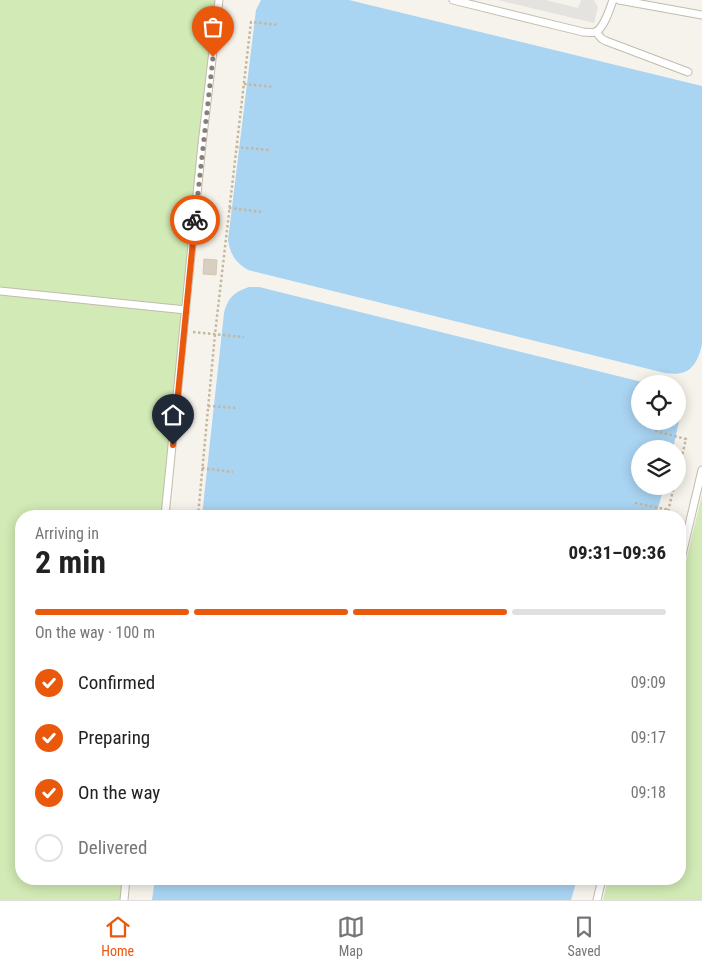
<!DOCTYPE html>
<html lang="en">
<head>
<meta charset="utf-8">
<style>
  body { margin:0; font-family:"Roboto Condensed",sans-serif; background:#f2f2f2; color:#222; height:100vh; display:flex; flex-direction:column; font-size:19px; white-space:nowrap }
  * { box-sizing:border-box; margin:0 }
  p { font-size:16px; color:#767676 }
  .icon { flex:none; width:28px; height:28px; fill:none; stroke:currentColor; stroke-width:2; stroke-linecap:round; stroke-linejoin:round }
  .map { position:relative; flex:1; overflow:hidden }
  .drawer { position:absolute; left:15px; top:510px; width:671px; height:375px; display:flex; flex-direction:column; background:#fff; border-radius:20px; box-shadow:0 2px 12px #0003 }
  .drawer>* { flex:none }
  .tools { position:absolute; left:631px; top:375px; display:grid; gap:10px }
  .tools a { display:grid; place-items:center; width:55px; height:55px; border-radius:50%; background:#fff; box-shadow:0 2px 12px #0003; font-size:25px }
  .pin { position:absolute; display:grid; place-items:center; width:42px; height:42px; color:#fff; margin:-51px -21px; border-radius:50% 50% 50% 0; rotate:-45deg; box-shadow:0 0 5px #0007 }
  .pin .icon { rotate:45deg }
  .courier { position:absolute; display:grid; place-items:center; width:50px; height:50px; margin:-25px; border:4px solid #ea580c; border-radius:50%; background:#fff; color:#222; box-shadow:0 1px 6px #0007 }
  .overview em { font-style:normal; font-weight:700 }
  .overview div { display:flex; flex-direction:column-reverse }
  .overview { display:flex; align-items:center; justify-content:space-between; height:85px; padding:0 20px }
  h1 { font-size:32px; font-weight:700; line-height:38px }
  .bar { display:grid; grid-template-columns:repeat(4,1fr); gap:8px 5px; align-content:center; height:60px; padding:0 20px }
  .bar i { height:6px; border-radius:4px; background:#e0e0e0 }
  .bar .selected { background:#ea580c }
  .bar p { grid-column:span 4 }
  ol { padding:0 20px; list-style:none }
  li { display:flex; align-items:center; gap:15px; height:55px }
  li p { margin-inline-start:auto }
  li .icon { padding:5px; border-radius:50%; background:#ea580c; color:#fff; stroke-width:4 }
  li:last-child { color:#767676 }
  li i { width:28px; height:28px; border:2px solid #e0e0e0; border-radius:50% }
  .menu { display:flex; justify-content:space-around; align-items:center; height:70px; border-top:1px solid #e0e0e0; background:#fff; font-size:14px; color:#767676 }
  .menu a { display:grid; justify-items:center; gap:2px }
  .menu .selected { color:#ea580c }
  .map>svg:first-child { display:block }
  .green { fill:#d2eab5 }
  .parking { fill:#e5e3e0 }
  .water { fill:#a9d4f2 }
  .building { fill:#d8cfc1; stroke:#d3c7b4 }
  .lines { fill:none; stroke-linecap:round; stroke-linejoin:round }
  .service-casing { stroke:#c2bbae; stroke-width:9 }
  .path { stroke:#c4b79f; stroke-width:2.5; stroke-dasharray:2.5 2.5; stroke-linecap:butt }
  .service { stroke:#fff; stroke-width:7 }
  .done { stroke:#878178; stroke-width:5; stroke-dasharray:0 9 }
  .route { stroke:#ea580c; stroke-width:6 }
</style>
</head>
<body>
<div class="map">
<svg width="702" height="900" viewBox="0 0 702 900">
  <rect width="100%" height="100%" fill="#f6f3ec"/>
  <!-- green -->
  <path class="green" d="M0 0H215L163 516H21V879H125L123 900H0Z
    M702 495V900H603L608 879H680V585Z"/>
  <!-- parking -->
  <path class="parking" d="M498 0H546L578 8 581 0H594L598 7 594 23Z"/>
  <!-- water -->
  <path class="water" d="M261 0H349L702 86V344C697 366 689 377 665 373L248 270C236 263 230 254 228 240L256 10Z
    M249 287H259L650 384H640V421H678V400L681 412 673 449H640V486H664L656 516H202L224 313C228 298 234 292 249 287Z
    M155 879H577L571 900H152Z"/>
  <!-- building -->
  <path class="building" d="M204 259 217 260 216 275 203 274Z"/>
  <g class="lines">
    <defs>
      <path id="service" d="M453 0 583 32C587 32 592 33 595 32 604 29 610 8 613 0
        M619 0 702 15
        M596 32 602 39 606 41 688 72
        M0 291 186 310
        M165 516 202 144 219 0
        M680 563 702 470
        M124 900 126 879
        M597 900 602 879"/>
    </defs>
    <!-- service casing -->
    <use href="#service" class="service-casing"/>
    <!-- path -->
    <path class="path" d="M244 84 274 87
      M236 147 269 150
      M229 208 263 212
      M193 332 244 337
      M208 406 237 408
      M655 431 686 439 678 473
      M202 468 233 472
      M635 503 669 510
      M198 516 215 334 251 22 279 25
      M667 516 674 486"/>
    <!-- service -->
    <use href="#service" class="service"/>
  </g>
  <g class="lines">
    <!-- done -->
    <path class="done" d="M195 220 213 57"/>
    <!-- route -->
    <path class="route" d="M173 445 195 220"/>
  </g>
</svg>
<div class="tools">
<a><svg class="icon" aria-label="locate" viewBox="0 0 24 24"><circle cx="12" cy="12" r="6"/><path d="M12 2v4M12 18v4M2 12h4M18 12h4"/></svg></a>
<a><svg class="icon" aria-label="layers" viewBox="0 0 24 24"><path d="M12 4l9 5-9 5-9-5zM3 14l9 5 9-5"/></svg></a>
</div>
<div class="pin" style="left:213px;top:57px;background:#ea580c"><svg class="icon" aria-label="bag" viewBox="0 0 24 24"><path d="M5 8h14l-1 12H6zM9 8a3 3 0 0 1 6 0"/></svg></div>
<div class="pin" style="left:173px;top:445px;background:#1f2937"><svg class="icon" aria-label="home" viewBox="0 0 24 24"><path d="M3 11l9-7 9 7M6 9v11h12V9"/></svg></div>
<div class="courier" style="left:195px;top:220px"><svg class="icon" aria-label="bike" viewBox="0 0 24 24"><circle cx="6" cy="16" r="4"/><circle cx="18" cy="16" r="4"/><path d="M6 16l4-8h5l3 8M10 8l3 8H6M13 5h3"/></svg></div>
<section class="drawer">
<div class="overview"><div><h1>2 min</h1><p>Arriving in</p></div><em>09:31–09:36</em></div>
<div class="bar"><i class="selected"></i><i class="selected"></i><i class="selected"></i><i></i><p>On the way · 100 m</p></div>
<ol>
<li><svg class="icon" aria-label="check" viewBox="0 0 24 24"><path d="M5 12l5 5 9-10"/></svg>Confirmed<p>09:09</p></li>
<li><svg class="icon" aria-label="check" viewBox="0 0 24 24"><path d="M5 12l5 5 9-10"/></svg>Preparing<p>09:17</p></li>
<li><svg class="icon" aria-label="check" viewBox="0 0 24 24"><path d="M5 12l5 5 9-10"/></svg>On the way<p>09:18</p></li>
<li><i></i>Delivered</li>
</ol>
</section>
</div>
<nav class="menu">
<a class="selected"><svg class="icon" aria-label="home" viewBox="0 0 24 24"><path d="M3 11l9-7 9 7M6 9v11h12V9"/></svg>Home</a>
<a><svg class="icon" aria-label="map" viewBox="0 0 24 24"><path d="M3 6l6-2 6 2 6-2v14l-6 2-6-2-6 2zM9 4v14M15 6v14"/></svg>Map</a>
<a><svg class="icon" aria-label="saved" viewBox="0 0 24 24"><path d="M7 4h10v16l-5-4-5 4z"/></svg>Saved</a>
</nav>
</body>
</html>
